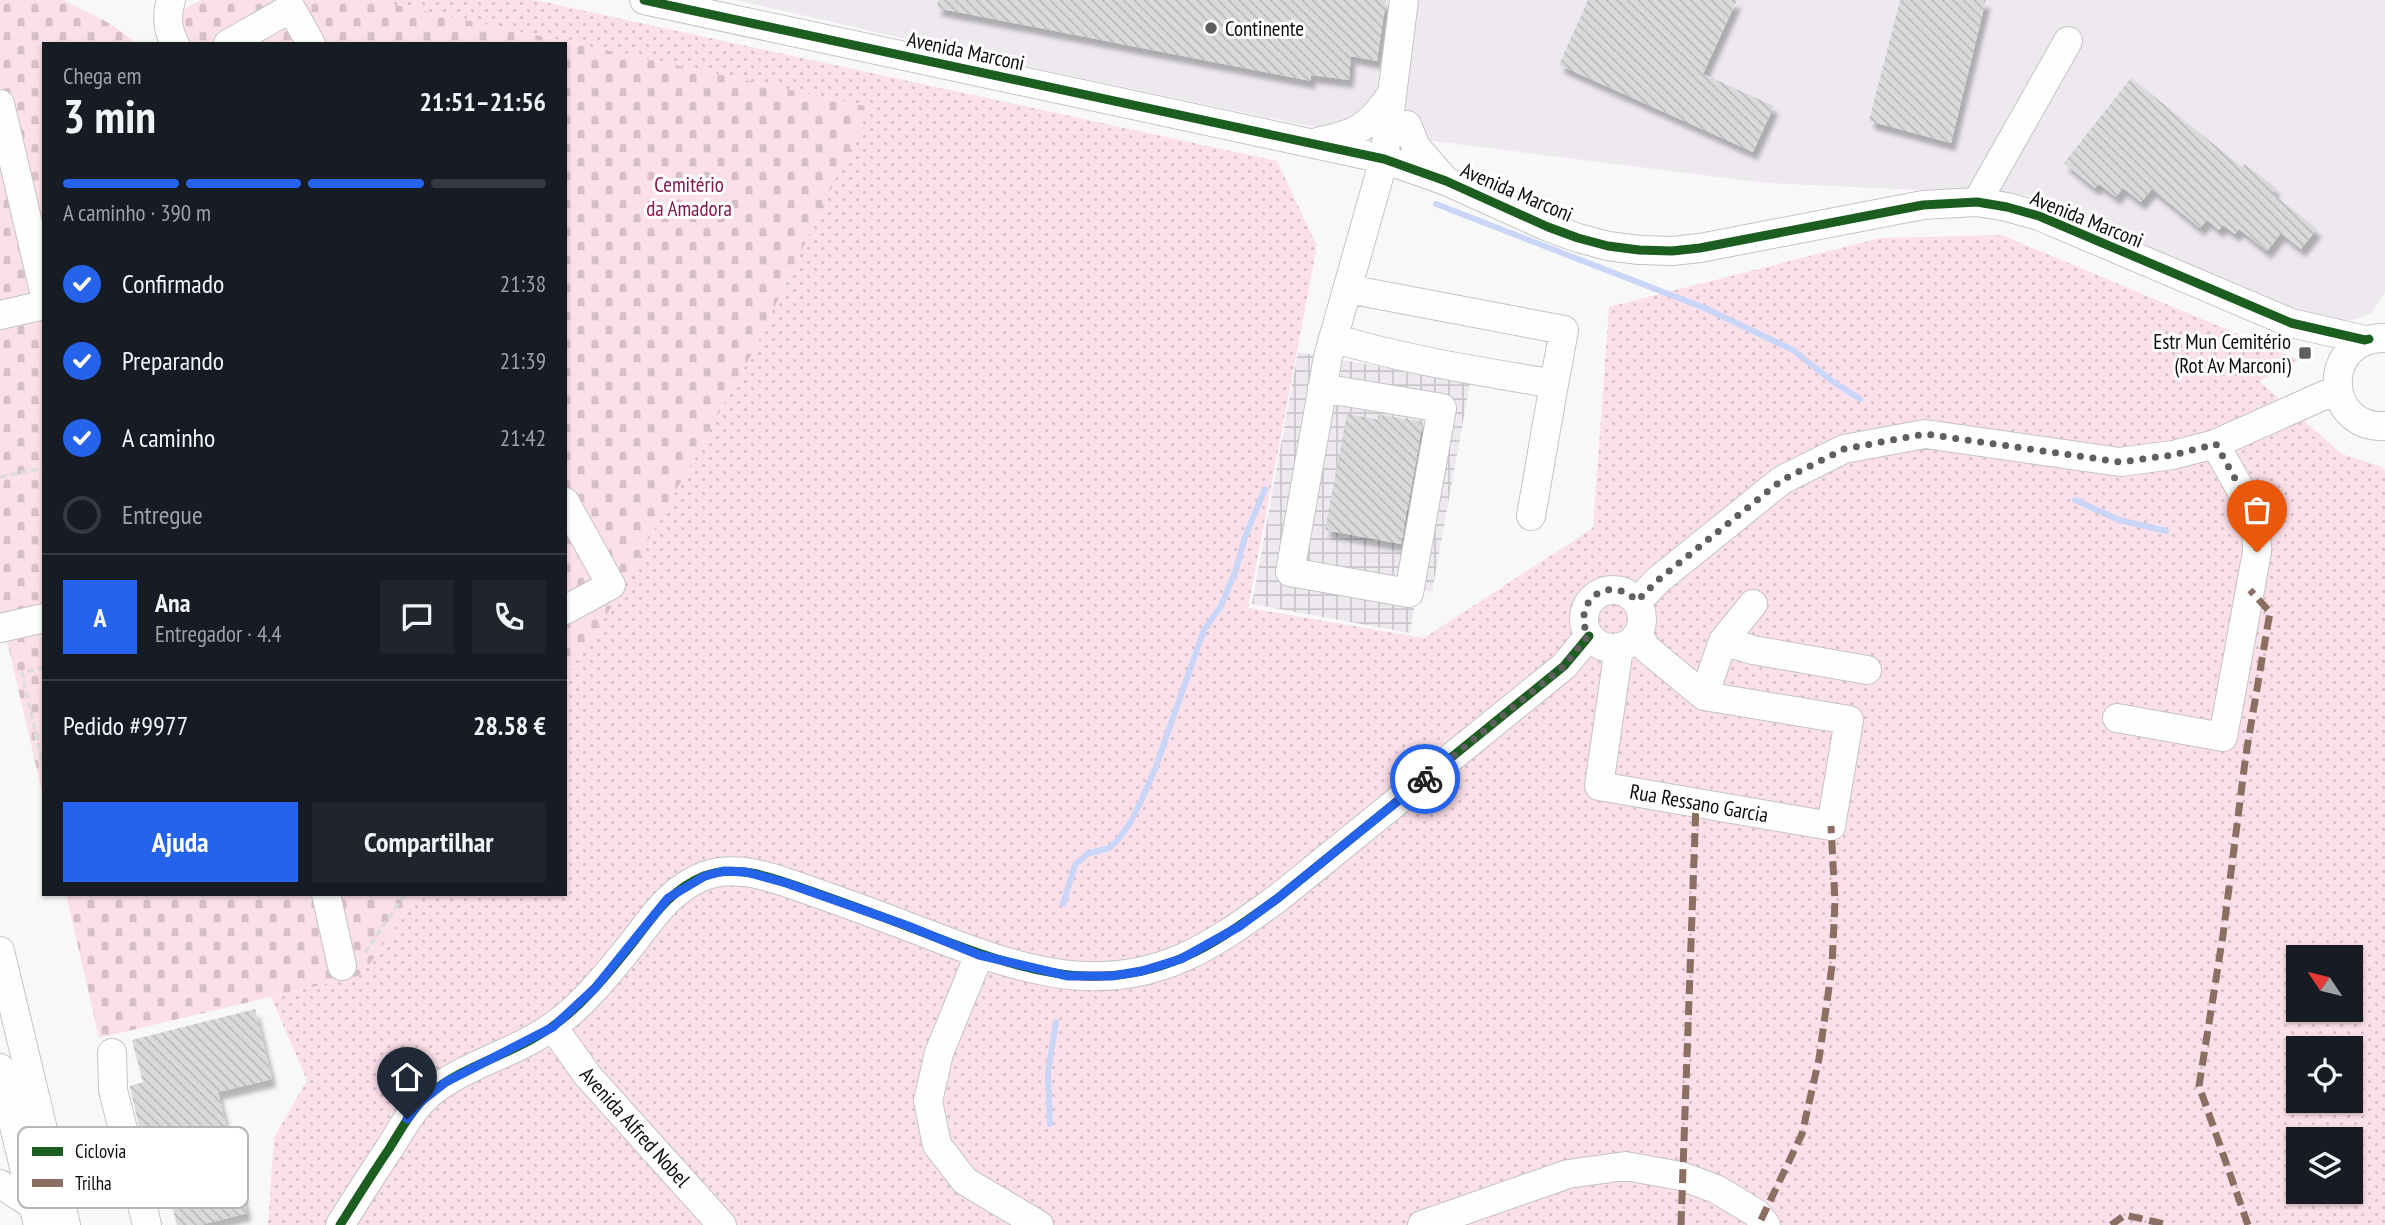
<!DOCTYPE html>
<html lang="pt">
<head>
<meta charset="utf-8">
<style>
  body { margin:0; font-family:"PT Sans Narrow",sans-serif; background:#20242c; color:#f1f3f6; height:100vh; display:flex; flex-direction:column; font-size:26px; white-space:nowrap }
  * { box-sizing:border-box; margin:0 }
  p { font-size:23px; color:#9ea1a6 }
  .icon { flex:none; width:38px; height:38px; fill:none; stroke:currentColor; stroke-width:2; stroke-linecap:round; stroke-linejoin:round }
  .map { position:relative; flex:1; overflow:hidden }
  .panel { position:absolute; left:42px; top:42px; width:525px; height:854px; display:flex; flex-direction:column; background:#171b24; border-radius:0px; box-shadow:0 2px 5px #0004 }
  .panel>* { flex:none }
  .needle { width:46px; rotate:305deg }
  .tools { position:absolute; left:2286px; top:945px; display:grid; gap:14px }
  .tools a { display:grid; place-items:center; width:77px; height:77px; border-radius:0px; background:#171b24; box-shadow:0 2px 5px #0004; font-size:35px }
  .pin { position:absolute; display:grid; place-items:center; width:60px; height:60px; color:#fff; margin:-72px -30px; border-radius:50% 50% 50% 0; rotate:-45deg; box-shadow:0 0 7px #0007 }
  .pin .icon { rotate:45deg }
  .courier { position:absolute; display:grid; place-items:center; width:70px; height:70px; margin:-35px; border:5px solid #2563eb; border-radius:50%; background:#fff; color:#222; box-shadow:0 2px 9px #0007 }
  .head em { font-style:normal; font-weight:700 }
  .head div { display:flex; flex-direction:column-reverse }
  .head { display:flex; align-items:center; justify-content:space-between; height:119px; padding:0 21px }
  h1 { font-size:46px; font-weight:700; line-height:52px }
  .bar { display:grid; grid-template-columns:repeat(4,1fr); gap:10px 7px; align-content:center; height:84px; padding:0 21px }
  .bar i { height:9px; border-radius:5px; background:#363941 }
  .bar .selected { background:#2563eb }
  .bar p { grid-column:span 4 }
  .line { display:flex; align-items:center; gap:18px; padding:0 21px; border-top:2px solid #363941 }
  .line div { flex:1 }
  .round { display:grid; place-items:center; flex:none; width:74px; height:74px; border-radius:0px; background:#20242c }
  ol { padding:0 21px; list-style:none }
  li { display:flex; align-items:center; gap:21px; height:77px }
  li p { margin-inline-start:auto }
  li .icon { padding:7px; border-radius:50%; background:#2563eb; color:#fff; stroke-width:4 }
  li:last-child { color:#9ea1a6 }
  li i { width:38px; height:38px; border:4px solid #363941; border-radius:50% }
  .cta { display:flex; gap:14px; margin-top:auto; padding:14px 21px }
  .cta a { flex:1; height:80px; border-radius:0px; background:#2563eb; color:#fff; font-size:28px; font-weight:700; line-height:80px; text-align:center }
  .cta a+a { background:#20242c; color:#f1f3f6 }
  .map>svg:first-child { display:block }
  .built { fill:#ede9ef }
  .industrial { fill:url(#industrial-grid) }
  .grass { fill:url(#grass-dots); fill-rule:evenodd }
  .cemetery { fill:url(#cemetery-stones) }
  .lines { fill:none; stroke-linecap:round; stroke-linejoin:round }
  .stream { stroke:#c9d6f8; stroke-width:6 }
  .building { fill:url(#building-back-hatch); filter:url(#shadow) }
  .minor-casing { stroke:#c5c4c5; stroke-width:30 }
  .path { stroke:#ddddde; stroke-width:3.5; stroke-dasharray:7 3.5; stroke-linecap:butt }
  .minor { stroke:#fefefe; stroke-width:28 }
  .quiet { stroke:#8d6e63; stroke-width:7; stroke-dasharray:14 7; stroke-linecap:butt }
  .cycleway-casing { stroke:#fff; stroke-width:13 }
  .cycleway { stroke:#1b5e20; stroke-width:9 }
  .done { stroke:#605f60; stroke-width:7; stroke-dasharray:0 12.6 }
  .route { stroke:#2563eb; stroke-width:9 }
  .poi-dot { fill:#605f60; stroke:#fff; stroke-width:2.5 }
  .labels { text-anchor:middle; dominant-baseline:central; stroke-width:6; stroke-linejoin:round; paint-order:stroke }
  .poi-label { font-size:21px; fill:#0e0d0e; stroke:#fff; text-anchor:start }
  .street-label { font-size:21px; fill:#0e0d0e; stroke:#fff }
  .park-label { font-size:21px; fill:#84184c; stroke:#fff }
  .key { fill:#fff; stroke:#b7b6b7; stroke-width:2 }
  .key-label { font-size:19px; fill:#0e0d0e }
</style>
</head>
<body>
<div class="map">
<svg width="2385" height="1225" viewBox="0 0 2385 1225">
  <defs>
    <pattern id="industrial-grid" width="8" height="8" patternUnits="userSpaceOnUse" patternTransform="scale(1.75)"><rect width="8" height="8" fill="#ede9ef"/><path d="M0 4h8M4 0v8" fill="none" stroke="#cac7cc"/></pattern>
    <pattern id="grass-dots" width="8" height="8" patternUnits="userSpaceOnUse" patternTransform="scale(1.75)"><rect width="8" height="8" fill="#fce0e9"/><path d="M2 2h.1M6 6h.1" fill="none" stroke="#d7bfc7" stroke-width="1.8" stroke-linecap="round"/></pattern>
    <pattern id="cemetery-stones" width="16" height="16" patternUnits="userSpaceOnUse" patternTransform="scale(1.75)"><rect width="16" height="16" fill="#fce0e9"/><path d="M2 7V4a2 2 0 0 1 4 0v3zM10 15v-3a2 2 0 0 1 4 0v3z" fill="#d7bfc7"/></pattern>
    <pattern id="building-back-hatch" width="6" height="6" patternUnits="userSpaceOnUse" patternTransform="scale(1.75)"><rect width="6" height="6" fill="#dad9db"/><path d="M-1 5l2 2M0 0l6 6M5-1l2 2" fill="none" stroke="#bab9bb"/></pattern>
    <filter id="shadow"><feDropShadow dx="4.5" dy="8" stdDeviation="2" flood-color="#0004"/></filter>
  </defs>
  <rect width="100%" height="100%" fill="#f9f8f9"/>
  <!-- built -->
  <path class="built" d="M736 0H2385V292L2371 313 2357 319 2334 322 2320 321 2026 195 1767 183 1298 124 988 58Z"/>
  <!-- industrial -->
  <path class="industrial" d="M1298 352 1470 383 1432 592 1417 590 1410 633 1252 604Z"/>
  <!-- grass -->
  <path class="grass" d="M373 0H535L1277 161 1317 246 1248 608 1424 638 1593 528 1609 307 1880 238 2002 235 2299 360 2259 381 2342 454 2382 467 2385 471V1225H268L274 1138 307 1080 271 997 362 975 418 894H565V678L610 609 755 348 869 107ZM2298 957H2350V1010H2298ZM2298 1048H2350V1101H2298ZM2298 1139H2350V1192H2298Z"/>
  <!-- cemetery -->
  <path class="cemetery" d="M0 0H63L111 24 138 44H44V800L0 611Z
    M201 0H373L870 107 755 348 610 609 565 678V44H180L188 39 178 12Z
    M66 894H418L362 975 99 1038Z"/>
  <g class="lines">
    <!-- stream -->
    <path class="stream" d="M1436 204 1707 309 1793 350 1832 381 1860 399
      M2075 500 2119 520 2166 531
      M1063 904 1075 865 1087 854 1109 848 1116 842 1129 825 1142 799 1155 769 1204 630 1221 606 1236 570 1245 537 1265 489
      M1050 1124 1048 1072 1056 1022"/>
  </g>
  <!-- building -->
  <path class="building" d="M938 0H1386L1377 61 1351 56 1349 80 1311 75V81L937 8Z
    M1588 0H1737L1703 74 1774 106 1753 152 1559 65Z
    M1900 0H1986L1951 143 1869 121Z
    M2131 78 2242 167 2245 164 2276 188 2272 193 2317 229 2301 249 2281 233 2267 251 2239 229 2235 234 2223 225 2219 230 2207 220 2200 228 2152 189 2141 202 2123 188 2116 197 2099 184 2095 188 2064 163Z
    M1347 414 1380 420 1381 415 1423 422 1401 544 1325 530Z
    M255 1009 272 1079 218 1092 247 1213 200 1225H177L154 1131 141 1134 130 1088V1086L143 1082 132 1040Z"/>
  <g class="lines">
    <defs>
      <path id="minor" d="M171 0C166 16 167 29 175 44
        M644 0 1384 159 1446 181 1548 227 1578 238 1608 246 1639 250 1672 251 1700 248 1923 205 1977 202 2007 207 2039 216 2291 323 2365 340
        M228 44 291 8 311 44
        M0 104 44 291
        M1407 125 1416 147 1444 179
        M1320 141C1357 135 1370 125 1391 95
        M1977 202 2068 41
        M0 315 44 305
        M1333 338C1405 360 1479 371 1554 384L1564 330 1348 289
        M2385 338C2321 337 2323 429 2385 426
        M1322 388 1442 408 1409 593 1290 572 1328 357 1384 159 1404 0
        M565 502 611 585 565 610
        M1531 516 1554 384
        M1584 619a29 29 0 1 1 58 0a29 29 0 1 1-58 0Z
        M1637 602 1658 580 1782 480 1844 449 1925 434 2120 462 2173 455 2215 444 2338 389
        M0 628 44 618
        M1723 641 1753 650 1867 670
        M1619 648 1599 786 1831 826 1849 720 1704 696 1646 648 1638 634
        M1704 696 1723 641 1753 604
        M2117 718 2223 737 2257 552 2256 517 2215 444
        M326 894 342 966
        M0 951 66 1225
        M979 955 939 1053 928 1101 937 1145 965 1181 1039 1225
        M553 1027 588 1076 722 1225
        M112 1053 113 1090 147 1225
        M0 1068 38 1225
        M0 1184 33 1205
        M340 1225C356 1200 372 1174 389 1149 401 1130 412 1109 429 1094 465 1064 515 1054 553 1026 582 1006 606 976 628 949 651 921 667 891 704 876 738 863 776 879 808 890 842 902 876 914 909 927 999 961 1087 1000 1182 958 1217 943 1247 920 1278 898L1564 666 1589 636
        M1422 1225 1568 1174 1625 1166 1681 1176 1716 1189 1756 1213 1766 1225"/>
    </defs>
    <!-- minor casing -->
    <use href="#minor" class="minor-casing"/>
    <!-- path -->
    <path class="path" d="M0 477 44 468
      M44 667 22 673 44 771
      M365 953 405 894"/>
    <!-- minor -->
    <use href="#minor" class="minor"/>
    <!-- quiet -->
    <path class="quiet" d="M1761 1220 1802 1134 1819 1059 1832 966 1835 901 1831 826
      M1681 1225 1696 803
      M2111 1225 2125 1215 2169 1225
      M2248 1225 2199 1086 2223 935 2246 754 2270 612 2250 590"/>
    <defs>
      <path id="cycleway" d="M644 0 1384 159 1446 181 1548 227 1578 238 1608 246 1639 250 1672 251 1700 248 1923 205 1977 202 2007 207 2039 216 2291 323 2365 340 2369 339
        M340 1225C356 1200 372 1174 389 1149 401 1130 412 1109 429 1094 465 1064 515 1054 553 1026 582 1006 606 976 628 949 651 921 667 891 704 876 738 863 776 879 808 890 842 902 876 914 909 927 999 961 1087 1000 1182 958 1217 943 1247 920 1278 898L1564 666 1589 636"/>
    </defs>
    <!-- cycleway casing -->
    <use href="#cycleway" class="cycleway-casing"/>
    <!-- cycleway -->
    <use href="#cycleway" class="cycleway"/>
  </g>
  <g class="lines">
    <!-- done -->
    <path class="done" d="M1425 779 1564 666 1588 636C1571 601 1609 573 1637 601L1658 580 1782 480 1844 449 1925 434 2120 462 2173 455 2216 444 2256 517 2257 552"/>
    <!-- route -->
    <path class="route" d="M407 1119 419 1103 446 1082 553 1027 595 988 668 898 705 876 724 871 746 872 786 883 908 926 979 955 1068 976H1112L1142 971 1181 959 1240 926 1278 898 1425 779"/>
  </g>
  <!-- markers -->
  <g class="poi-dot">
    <circle cx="1211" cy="28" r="7"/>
    <rect x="2298" y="346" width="14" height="14" rx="3.5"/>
  </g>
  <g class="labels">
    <!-- poi labels -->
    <g class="poi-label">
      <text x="1225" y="28">Continente</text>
      <text x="2291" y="341" text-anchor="end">Estr Mun Cemitério<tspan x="2291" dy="24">(Rot Av Marconi)</tspan></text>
    </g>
    <!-- street labels -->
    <g class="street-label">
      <text transform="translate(966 51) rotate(12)">Avenida Marconi</text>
      <text transform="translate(1517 192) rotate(23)">Avenida Marconi</text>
      <text transform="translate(2087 219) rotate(22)">Avenida Marconi</text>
      <text transform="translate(1699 803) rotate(10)">Rua Ressano Garcia</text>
      <text transform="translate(635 1127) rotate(48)">Avenida Alfred Nobel</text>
    </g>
    <!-- park labels -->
    <g class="park-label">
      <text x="689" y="184">Cemitério<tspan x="689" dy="24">da Amadora</tspan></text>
    </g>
  </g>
  <!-- legend -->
  <rect x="18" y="1127" width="230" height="81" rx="10" class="key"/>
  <rect x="32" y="1147" width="31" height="9" fill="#1b5e20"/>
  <rect x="32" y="1179" width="31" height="8" fill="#8d6e63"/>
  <g class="key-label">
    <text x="75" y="1158">Ciclovia</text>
    <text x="75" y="1190">Trilha</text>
  </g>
</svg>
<div class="tools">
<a><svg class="needle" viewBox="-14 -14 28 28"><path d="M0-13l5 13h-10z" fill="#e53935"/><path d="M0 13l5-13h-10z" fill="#9ea1a6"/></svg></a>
<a><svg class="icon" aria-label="locate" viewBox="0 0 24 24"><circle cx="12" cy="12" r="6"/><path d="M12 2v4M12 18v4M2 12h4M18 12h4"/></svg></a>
<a><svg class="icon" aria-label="layers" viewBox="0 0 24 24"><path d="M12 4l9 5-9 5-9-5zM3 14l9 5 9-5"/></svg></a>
</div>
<div class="pin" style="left:2257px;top:552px;background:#ea580c"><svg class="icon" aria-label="bag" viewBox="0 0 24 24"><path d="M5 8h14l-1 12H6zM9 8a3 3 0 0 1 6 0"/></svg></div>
<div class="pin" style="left:407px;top:1119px;background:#1f2937"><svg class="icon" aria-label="home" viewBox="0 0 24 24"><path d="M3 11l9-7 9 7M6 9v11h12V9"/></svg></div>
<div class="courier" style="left:1425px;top:779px"><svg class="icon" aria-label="bike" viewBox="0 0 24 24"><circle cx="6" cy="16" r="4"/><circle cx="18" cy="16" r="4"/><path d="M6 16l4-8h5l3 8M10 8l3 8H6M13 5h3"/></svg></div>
<section class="panel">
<div class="head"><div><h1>3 min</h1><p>Chega em</p></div><em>21:51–21:56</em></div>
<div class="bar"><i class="selected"></i><i class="selected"></i><i class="selected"></i><i></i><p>A caminho · 390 m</p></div>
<ol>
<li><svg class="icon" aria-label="check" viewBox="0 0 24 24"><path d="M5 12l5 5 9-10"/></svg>Confirmado<p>21:38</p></li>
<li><svg class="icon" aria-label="check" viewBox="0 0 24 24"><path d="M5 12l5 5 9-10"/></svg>Preparando<p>21:39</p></li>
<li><svg class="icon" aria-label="check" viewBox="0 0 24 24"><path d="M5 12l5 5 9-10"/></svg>A caminho<p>21:42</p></li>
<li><i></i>Entregue</li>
</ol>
<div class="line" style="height:126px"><b class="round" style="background:#2563eb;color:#fff">A</b><div><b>Ana</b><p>Entregador · 4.4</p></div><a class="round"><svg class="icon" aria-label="chat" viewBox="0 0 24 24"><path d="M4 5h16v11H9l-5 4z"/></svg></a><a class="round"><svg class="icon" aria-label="phone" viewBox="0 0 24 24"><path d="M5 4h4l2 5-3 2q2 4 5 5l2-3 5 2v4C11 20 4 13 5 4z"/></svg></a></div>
<div class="line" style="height:91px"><div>Pedido #9977</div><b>28.58 €</b></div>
<div class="cta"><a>Ajuda</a><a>Compartilhar</a></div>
</section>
</div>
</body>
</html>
